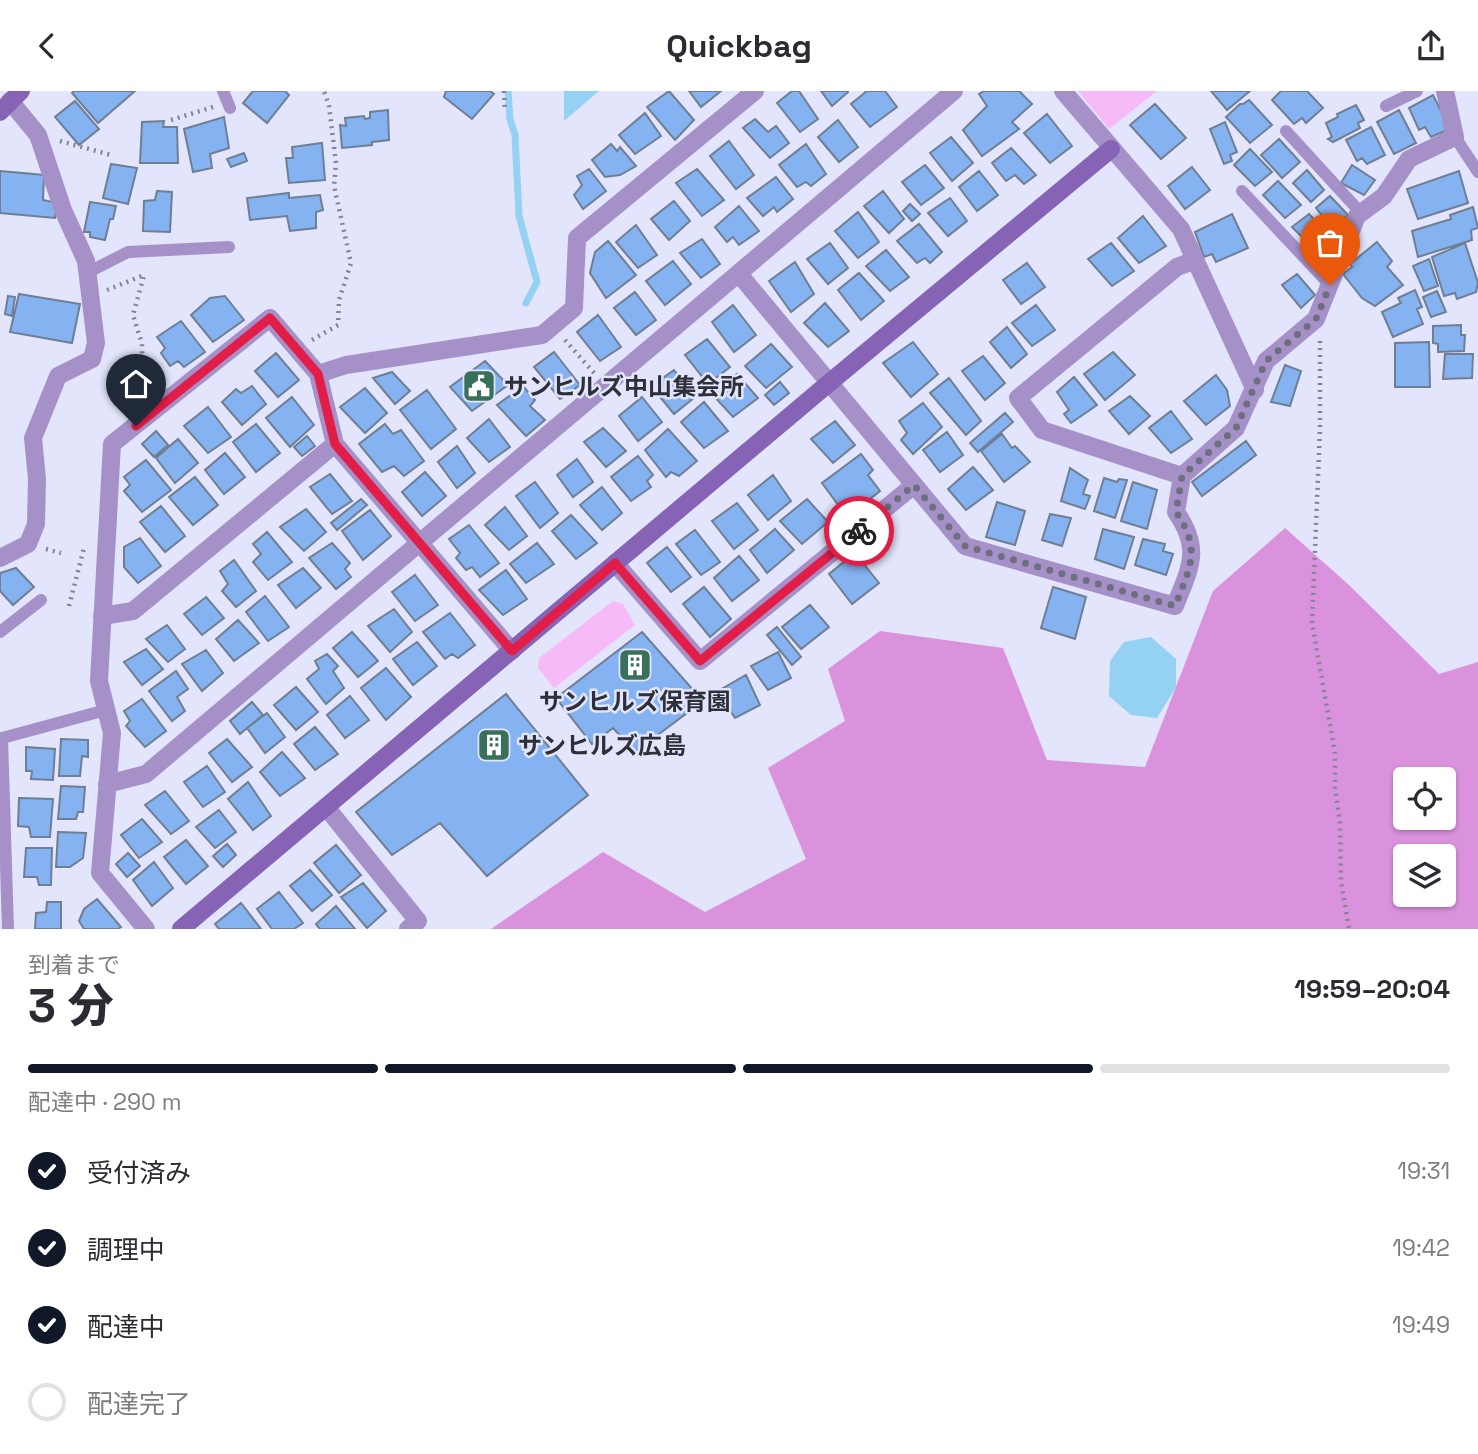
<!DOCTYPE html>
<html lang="ja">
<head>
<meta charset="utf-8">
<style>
  body { margin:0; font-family:"Space Grotesk","Noto Sans JP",sans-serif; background:#f2f2f3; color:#2b2b33; height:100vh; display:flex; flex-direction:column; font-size:26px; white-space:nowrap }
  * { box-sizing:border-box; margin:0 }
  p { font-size:23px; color:#7c7c81 }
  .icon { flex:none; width:38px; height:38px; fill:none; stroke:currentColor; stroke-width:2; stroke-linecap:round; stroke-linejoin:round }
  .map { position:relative; height:838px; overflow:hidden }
  .drawer { display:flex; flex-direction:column; background:#fff; flex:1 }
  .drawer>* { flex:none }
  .fabs { position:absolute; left:1393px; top:676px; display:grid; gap:14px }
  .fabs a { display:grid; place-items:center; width:63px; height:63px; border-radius:7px; background:#fff; box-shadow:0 2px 5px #0004; font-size:35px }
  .pin { position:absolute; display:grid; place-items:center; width:60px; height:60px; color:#fff; margin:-72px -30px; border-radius:50% 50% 50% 0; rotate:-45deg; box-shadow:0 0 7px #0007 }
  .pin .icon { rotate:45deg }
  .courier { position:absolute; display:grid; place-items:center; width:70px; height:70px; margin:-35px; border:5px solid #e11d48; border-radius:50%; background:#fff; color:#222; box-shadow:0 2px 9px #0007 }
  .headline em { font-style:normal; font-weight:800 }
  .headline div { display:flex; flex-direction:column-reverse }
  .headline { display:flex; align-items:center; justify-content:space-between; height:119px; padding:0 28px }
  h1 { font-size:46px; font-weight:800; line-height:52px }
  .bar { display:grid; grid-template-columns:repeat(4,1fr); gap:10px 7px; align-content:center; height:84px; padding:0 28px }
  .bar i { height:9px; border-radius:5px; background:#e1e1e2 }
  .bar .current { background:#111827 }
  .bar p { grid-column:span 4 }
  ol { padding:0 28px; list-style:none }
  li { display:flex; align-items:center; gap:21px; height:77px }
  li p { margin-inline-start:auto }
  li .icon { padding:7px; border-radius:50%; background:#111827; color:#fff; stroke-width:4 }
  li:last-child { color:#7c7c81 }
  li i { width:38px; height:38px; border:4px solid #e1e1e2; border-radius:50% }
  header { display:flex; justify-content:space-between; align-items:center; height:91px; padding:0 28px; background:#fff; font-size:32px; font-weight:800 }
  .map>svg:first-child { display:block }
  .green { fill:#f7baf9 }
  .forest { fill:#da92dd; fill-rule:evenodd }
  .water { fill:#94d1f3 }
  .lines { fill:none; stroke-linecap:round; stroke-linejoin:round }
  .stream { stroke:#94d1f3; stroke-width:7 }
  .building { fill:#85b3f1; stroke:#6f7e93; stroke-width:2 }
  .path { stroke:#828494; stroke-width:4.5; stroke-dasharray:2 5; stroke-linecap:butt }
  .lane { stroke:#a690c8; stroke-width:12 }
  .street { stroke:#a690c8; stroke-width:18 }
  .secondary { stroke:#8763b6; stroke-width:18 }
  .done { stroke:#6c6f7d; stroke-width:7; stroke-dasharray:0 12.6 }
  .route { stroke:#e11d48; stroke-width:9 }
  .labels { text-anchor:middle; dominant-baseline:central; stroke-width:5; stroke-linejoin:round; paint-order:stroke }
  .poi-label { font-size:24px; font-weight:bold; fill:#2d2f39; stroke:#e2e5fb; text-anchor:start }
</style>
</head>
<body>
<header><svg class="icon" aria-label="back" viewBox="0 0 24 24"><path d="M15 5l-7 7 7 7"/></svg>Quickbag<svg class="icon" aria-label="share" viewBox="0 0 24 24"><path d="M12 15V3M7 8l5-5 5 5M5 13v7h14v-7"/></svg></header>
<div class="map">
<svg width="1478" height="838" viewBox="0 0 1478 838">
  <rect width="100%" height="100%" fill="#e2e5fb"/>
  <!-- green -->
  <path class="green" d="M1078 0H1157L1109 38Z
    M613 510 623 513 635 534 554 597 538 577 539 567Z"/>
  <!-- forest -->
  <path class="forest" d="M1285 437 1349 494 1439 583 1478 571V838H491L603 761 705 821 806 768 768 677 845 630 828 578 880 540 1003 557 1047 669 1145 676 1213 500ZM1405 688H1444V726H1405ZM1405 765H1444V803H1405Z"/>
  <!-- water -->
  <path class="water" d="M564 0H599L564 30Z
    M1151 546 1176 568V596L1157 627 1131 624 1109 605 1110 570 1124 551Z"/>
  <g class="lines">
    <!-- stream -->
    <path class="stream" d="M508 0 510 28 515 44 519 125 537 191 526 212"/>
  </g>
  <!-- building -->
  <path class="building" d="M74 0H135L98 32 72 2Z
    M253 0H285L289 4 267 32 243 12Z
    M446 0H490L494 3 472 28 444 6Z
    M669 0 694 29 675 49 647 16Z
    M689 0H721L701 16Z
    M792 0H799L818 28 800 41 777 12Z
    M821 0H848V1L832 15Z
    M867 0H885L897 16 870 36 851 13Z
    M984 0H1019L1032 13 1012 31 1019 38 982 65 963 39 987 15 979 3Z
    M1211 0H1250L1227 19Z
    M1281 0H1307L1323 17 1306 32 1302 27 1294 33 1272 9Z
    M1433 4 1450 38 1431 46 1425 36 1419 39 1409 17Z
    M1249 9 1272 34 1250 52 1226 26 1240 13H1243Z
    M75 10 99 38 79 54 55 26Z
    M1155 13 1186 47 1161 68 1130 34Z
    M1356 14 1364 29 1358 32 1360 37 1333 51 1328 48 1332 46 1326 32 1338 26 1337 23Z
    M388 19 389 49 372 51V54L342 57 340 34 346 35 345 27 364 25 365 28 370 27V21Z
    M1399 19 1416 52 1394 63 1377 31Z
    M645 22 661 45 635 63 619 44Z
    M1047 23 1072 55 1050 72 1024 42Z
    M224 26 229 57 210 63 212 77 193 81 184 38Z
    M755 28 768 41 776 35 789 52 770 67 743 37Z
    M838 29 858 56 839 71 818 46Z
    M164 30 163 36H177L178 72H140L142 31Z
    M1225 31 1237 61 1230 64 1232 70 1224 73 1210 38Z
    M1371 36 1385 64 1367 73 1362 67 1357 70 1346 49Z
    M951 46 973 72 952 90 930 62Z
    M1279 48 1300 71 1282 87 1261 64Z
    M729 50 754 84 736 98 710 65Z
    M322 52 325 89 289 92 286 67H293L292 56Z
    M611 53 617 60 620 56 636 75 620 84 605 86 592 69Z
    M806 53 826 83 811 95 806 91 797 96 779 74Z
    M1011 57 1036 84 1024 93 1015 84 1006 90 992 72Z
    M1250 58 1272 81 1255 95 1234 74Z
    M244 62 247 70 231 76 227 68Z
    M111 73 137 77 128 113 103 107Z
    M925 74 944 97 921 114 902 91Z
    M1352 74 1375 89 1364 104 1341 92Z
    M1192 76 1210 99 1185 118 1168 95Z
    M589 78 606 100 583 118 574 104 582 94 577 85Z
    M697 78 724 109 702 125 676 92Z
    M1307 79 1324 99 1311 111 1293 92Z
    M0 80 44 84 43 109 57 112 55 127 0 122Z
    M979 80 998 104 977 120 959 96Z
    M1459 80 1468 112 1418 128 1407 98Z
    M776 86 793 108 777 121 774 116 763 125 747 107Z
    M1278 90 1301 114 1285 127 1263 104Z
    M157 100 172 101 170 141 143 140 144 110 155 109Z
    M883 100 904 128 889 142 864 115Z
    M289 102V107L320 104 323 119 316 121V137L290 140 287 125 250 129 247 107Z
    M1330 105 1348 124 1332 137 1316 117Z
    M950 107 967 130 948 145 928 122Z
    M674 110 690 130 669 149 651 128Z
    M90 111 116 115 113 128H110L105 149 90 146V141H84Z
    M910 113 920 123 912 130 903 120Z
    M739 115 759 140 739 154 733 146 727 151 715 136Z
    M1473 116 1478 137 1471 139 1472 149 1418 166 1412 140 1451 128 1450 124Z
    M858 121 879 151 858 167 835 140Z
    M1232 123 1248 157 1216 171 1212 163 1204 166 1195 141Z
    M1309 123 1330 145 1314 158 1292 136Z
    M1143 125 1166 155 1139 172 1118 147Z
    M919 133 942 161 930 172 925 167 917 172 897 150Z
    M636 134 657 164 638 177 616 151Z
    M702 148 720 173 701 187 680 162Z
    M608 150 636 184 606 207 590 182 595 161Z
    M1377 151 1392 170 1387 176 1403 194 1375 215 1362 207 1343 183 1352 176 1350 173Z
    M830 152 848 177 828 193 807 168Z
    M1111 152 1134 180 1112 195 1088 168Z
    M1465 152 1478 192 1476 201 1457 208 1455 202 1444 205 1432 166Z
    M886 159 909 186 890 200 866 175Z
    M1429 168 1438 195 1424 200 1413 175Z
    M673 170 691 193 665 214 646 190Z
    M795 171 814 203 791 221 769 190Z
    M1027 172 1045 196 1021 213 1003 189Z
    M859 182 884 210 861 229 838 199Z
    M1297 183 1315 204 1301 217 1282 194Z
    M1415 199 1422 216 1417 218 1423 233 1393 246 1382 221 1401 212 1398 207Z
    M1437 200 1446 221 1431 226 1423 206Z
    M635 201 656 229 636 244 614 217Z
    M19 203 80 213 72 252 10 241Z
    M8 205 15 206 12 225 5 223Z
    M225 205 244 229 213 251 191 224 210 207Z
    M825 212 849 240 828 256 804 232Z
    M733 214 756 244 734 261 712 231Z
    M1036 214 1055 239 1032 255 1012 232Z
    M598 224 621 256 600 270 577 241Z
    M181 230 205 261 184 276 178 270 170 275 161 262 165 257 157 246Z
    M1461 234V244H1465L1464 260 1438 261V253L1433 252V235Z
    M1007 236 1027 263 1011 277 990 251Z
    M707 248 730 276 708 293 685 264Z
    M913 251 938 283 911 306 883 272Z
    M1429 251 1430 296H1395V252Z
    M771 253 792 276 766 297 745 275Z
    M554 261 580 294 560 308 534 276Z
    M1113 261 1135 284 1105 309 1084 283Z
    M276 262 299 289 278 306 255 280Z
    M1445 263H1473L1472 287 1443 288Z
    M983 265 1005 292 985 309 962 280Z
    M485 270 508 294 472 320 450 296Z
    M1285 274 1301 280 1290 315 1271 311Z
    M674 279 695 306 674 323 651 295Z
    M392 281 410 300 395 313 373 287Z
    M737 283 758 307 733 326 712 303Z
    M1216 284 1227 299 1230 315 1206 334 1184 310Z
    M1074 286 1097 314 1071 332 1064 323 1069 319 1057 301Z
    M949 287 981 330 966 344 930 302Z
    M780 291 789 302 774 314 765 304Z
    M252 295 266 313 242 334 222 311 236 298 241 302Z
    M523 295 535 309 530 315 545 329 526 345 497 314Z
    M365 297 387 322 365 342 340 316Z
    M427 299 456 338 431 358 400 319Z
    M1130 305 1150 325 1129 343 1109 320Z
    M292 306 314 334 290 356 266 327Z
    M642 306 662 331 638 350 619 325Z
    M704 311 728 340 704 357 681 331Z
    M923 312 942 336 913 363 901 349 907 342 899 330Z
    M208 316 231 346 208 362 184 335Z
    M1171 320 1192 348 1171 362 1149 337Z
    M1005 322 1013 331 978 361 970 352Z
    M489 328 510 356 489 371 467 347Z
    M835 330 855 354 833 372 811 348Z
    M256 333 280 362 256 381 233 351Z
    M385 333 393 343 401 339 424 370 404 385 394 375 382 381 359 353Z
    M603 337 626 360 606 376 584 351Z
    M668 338 697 370 679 385 671 381 666 386 645 359Z
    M156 340 168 354 154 366 142 353Z
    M947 341 963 364 940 381 923 359Z
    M1002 343 1012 357 1015 355 1030 371 1004 391 981 360Z
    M307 345 315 355 302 365 294 356Z
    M178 348 198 372 175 392 156 367Z
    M1246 350 1256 364 1202 405 1192 391Z
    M457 355 475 382 457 397 438 371Z
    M225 362 245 386 224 403 205 379Z
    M861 363 873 379 868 384 880 400 857 418 848 408 839 415 822 392Z
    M638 365 653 384 647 390 651 396 631 410 611 386Z
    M577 368 593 391 573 406 557 384Z
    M146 369 171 399 142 421 124 400 130 394 124 386Z
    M973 376 993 399 966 419 948 398Z
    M1070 377 1088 389 1083 403 1090 405 1085 418 1061 410Z
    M425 381 446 405 422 425 402 401Z
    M330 383 352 410 332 423 310 396Z
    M773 384 791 410 768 429 748 404Z
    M195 386 218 414 193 434 169 406Z
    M1104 387 1117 391 1119 388 1127 389 1115 427 1094 420Z
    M535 391 558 422 540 437 516 405Z
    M1133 391 1157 399 1147 438 1121 430Z
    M602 396 622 422 602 439 580 414Z
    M361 408 367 414 337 439 331 432Z
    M807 408 828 431 802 453 780 430Z
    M847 411 859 425 844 438 832 423Z
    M997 411 1025 420 1015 454 986 446Z
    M737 412 758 439 734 458 712 430Z
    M161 415 185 445 165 461 140 431Z
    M505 416 527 445 509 459 485 434Z
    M306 418 326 441 304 460 280 436Z
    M370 419 391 445 363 469 342 440Z
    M1050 423 1071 427 1062 455 1042 449Z
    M571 424 597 452 576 468 552 440Z
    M469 434 499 472 480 486 472 476 466 479 456 467 460 462 449 448Z
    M775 438 794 459 767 482 750 459Z
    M1103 438 1134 446 1124 478 1095 468Z
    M695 439 720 471 701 484 676 453Z
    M267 441 292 471 268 489 253 471 261 463 253 453Z
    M140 447 161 475 138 492 124 476V456Z
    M1143 448 1165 453 1163 460 1173 463 1166 484 1135 474Z
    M332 452 350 472 345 478 351 486 336 498 309 467Z
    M537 452 554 473 526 492 510 473Z
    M667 456 691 486 671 501 647 472Z
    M855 462 879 492 852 513 829 483Z
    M739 465 759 489 732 510 714 487Z
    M234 469 256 500 236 516 222 500 228 493 220 480Z
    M16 477 34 496 13 514 0 500V482Z
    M303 477 321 497 296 517 278 494Z
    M506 479 527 508 503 524 479 499Z
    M415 484 438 514 415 530 392 501Z
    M704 496 731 528 710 546 683 513Z
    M1053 496 1086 506 1075 548 1041 537Z
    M265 505 289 536 268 550 246 521Z
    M206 506 224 527 202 544 184 523Z
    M810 514 829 536 801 558 782 536Z
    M394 518 412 541 390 561 368 535Z
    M450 522 475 554 458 567 452 563 445 568 423 541Z
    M238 529 259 552 234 570 216 548Z
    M167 534 185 558 168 571 146 548Z
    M777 536 801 566 792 574 767 544Z
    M352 541 378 570 358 586 333 557Z
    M642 541 703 610 635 661 613 637 592 653 556 607Z
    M417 551 437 575 413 594 393 568Z
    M146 558 163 578 142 594 124 571Z
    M206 559 223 582 202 600 182 573Z
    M778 561 791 587 768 599 751 575Z
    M327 563 338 575 333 580 344 597 326 613 307 588 319 578 315 570Z
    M386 577 411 606 386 629 361 597Z
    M176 580 188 598 177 606 185 620 172 630 149 600Z
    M746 584 760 614 735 627 718 600Z
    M296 596 318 621 296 639 274 614Z
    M506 603 588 704 487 785 440 732 392 764 356 721Z
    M350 605 369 629 345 647 327 624Z
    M142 608 166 640 145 656 126 635 130 630 124 620Z
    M252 611 263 624 240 643 230 630Z
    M267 622 285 646 265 662 247 637Z
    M315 636 338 663 315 679 294 653Z
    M61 648 88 649V666L82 665 80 685H59Z
    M227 648 252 676 232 691 209 662Z
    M26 656 55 658 53 689 31 688 32 680H26Z
    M282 661 305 687 280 705 260 681Z
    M207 675 225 701 203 716 184 691Z
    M248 691 271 725 253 739 228 708Z
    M61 695 85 696 83 721H78L76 728H58Z
    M165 700 189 730 171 743 145 714Z
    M19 707 53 708 50 746H31L29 736 18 735Z
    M219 719 236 741 215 757 196 736Z
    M142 728 162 751 139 767 121 744Z
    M58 741 86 742 83 767 70 776H56Z
    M186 749 208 775 186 793 164 766Z
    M227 753 236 764 223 776 213 765Z
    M336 754 361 784 339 802 314 772Z
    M26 757H52L51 794H39L37 786H24Z
    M128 762 140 775 127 786 116 773Z
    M154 771 173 797 152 815 133 789Z
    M310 779 332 804 312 820 290 795Z
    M363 792 386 820 367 837 341 806Z
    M279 801 303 832 294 838H272L257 818Z
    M97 808 121 836 118 838H84L79 830 84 818Z
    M47 811H61V838H35L36 822 46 821Z
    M241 812 261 838H219L215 833Z
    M336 815 355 838H320L316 833Z"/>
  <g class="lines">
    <!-- path -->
    <path class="path" d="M504 0 505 20
      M171 29 213 16
      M60 50 111 64
      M107 199 144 184 133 224 142 253 143 295 130 310
      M312 249 338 234 339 209 351 172 334 95 336 72 329 15 324 0
      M565 249 594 282
      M1320 250V337L1312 532 1335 662V696L1340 732 1341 790 1349 838
      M46 458 61 462
      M69 515 84 457"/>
    <!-- lane -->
    <path class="lane" d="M223 0 230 17
      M1386 15 1417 0
      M1286 40 1361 122
      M1455 46 1478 81
      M1242 100 1330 194
      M87 182 128 161 229 156
      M0 541 41 509
      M8 838 2 647 106 619"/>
    <!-- street -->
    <path class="street" d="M1063 0 1181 138 1255 299
      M739 183 965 455 1175 515C1190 476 1202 459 1176 421L1182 385 1236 337 1266 270 1316 228 1357 125 1384 105 1409 68 1455 46 1445 0
      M318 283 346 274 542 244 574 217 577 147 755 0
      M1182 385 1042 339 1018 307 1177 176 1195 169
      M0 467 28 453 36 433 37 388 33 347 58 285 92 268 96 252 86 170 63 119 38 44 10 10
      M615 472 700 570 914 394
      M102 525 133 520 335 353
      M107 693 146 683 954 0
      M326 716 418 830 408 838
      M146 838 100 782 112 642 99 590 112 353 270 227 318 283 335 353 512 560"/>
    <!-- secondary -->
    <path class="secondary" d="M0 21 21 0
      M181 838 829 292 1111 58"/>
  </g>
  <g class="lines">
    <!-- done -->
    <path class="done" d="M859 440 914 394 965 455 1175 515C1190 476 1202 459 1176 421L1182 385 1236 337 1266 270 1316 228 1330 194"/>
    <!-- route -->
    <path class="route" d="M136 335 270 227 318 283 335 353 512 560 615 472 700 570 859 440"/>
  </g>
  <!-- icons -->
  <defs>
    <symbol id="civic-square" viewBox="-11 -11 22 22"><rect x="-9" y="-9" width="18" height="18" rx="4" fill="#387059" stroke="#e2e5fb"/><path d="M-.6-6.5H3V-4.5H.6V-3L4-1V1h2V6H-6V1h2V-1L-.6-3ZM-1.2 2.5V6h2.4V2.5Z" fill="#fff"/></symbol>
    <symbol id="building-square" viewBox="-11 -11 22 22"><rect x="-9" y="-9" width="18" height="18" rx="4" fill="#387059" stroke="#e2e5fb"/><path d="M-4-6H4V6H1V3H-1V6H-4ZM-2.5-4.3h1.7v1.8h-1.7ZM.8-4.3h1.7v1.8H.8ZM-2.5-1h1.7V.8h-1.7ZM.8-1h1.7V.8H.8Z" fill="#fff"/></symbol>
  </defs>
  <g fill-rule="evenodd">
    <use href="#civic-square" x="460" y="276" width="38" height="38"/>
    <use href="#building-square" x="616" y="555" width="38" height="38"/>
    <use href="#building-square" x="475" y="635" width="38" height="38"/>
  </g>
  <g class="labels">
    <!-- poi labels -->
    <g class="poi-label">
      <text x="504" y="295">サンヒルズ中山集会所</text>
      <text x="635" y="610" text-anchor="middle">サンヒルズ保育園</text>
      <text x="518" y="654">サンヒルズ広島</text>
    </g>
  </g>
</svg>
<div class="fabs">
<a><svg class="icon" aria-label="locate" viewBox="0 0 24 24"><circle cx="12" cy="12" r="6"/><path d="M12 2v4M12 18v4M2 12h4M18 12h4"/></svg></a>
<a><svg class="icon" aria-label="layers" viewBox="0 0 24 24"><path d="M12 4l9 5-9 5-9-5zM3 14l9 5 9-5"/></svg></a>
</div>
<div class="pin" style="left:1330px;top:194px;background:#ea580c"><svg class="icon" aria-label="bag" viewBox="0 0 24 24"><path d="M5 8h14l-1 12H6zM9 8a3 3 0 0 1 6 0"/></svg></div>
<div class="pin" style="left:136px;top:335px;background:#1f2937"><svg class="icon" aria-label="home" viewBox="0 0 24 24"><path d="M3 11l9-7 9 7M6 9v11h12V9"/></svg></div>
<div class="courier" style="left:859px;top:440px"><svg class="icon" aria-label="bike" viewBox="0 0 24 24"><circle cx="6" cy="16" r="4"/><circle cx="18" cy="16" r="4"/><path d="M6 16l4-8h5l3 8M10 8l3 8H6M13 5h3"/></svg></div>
</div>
<section class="drawer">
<div class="headline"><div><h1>3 分</h1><p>到着まで</p></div><em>19:59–20:04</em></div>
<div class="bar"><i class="current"></i><i class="current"></i><i class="current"></i><i></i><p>配達中 · 290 m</p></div>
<ol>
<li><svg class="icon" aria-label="check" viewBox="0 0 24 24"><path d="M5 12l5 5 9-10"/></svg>受付済み<p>19:31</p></li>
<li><svg class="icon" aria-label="check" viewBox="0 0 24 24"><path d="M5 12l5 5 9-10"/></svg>調理中<p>19:42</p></li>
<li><svg class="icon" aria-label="check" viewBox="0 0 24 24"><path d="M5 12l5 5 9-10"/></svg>配達中<p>19:49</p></li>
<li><i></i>配達完了</li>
</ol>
</section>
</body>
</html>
